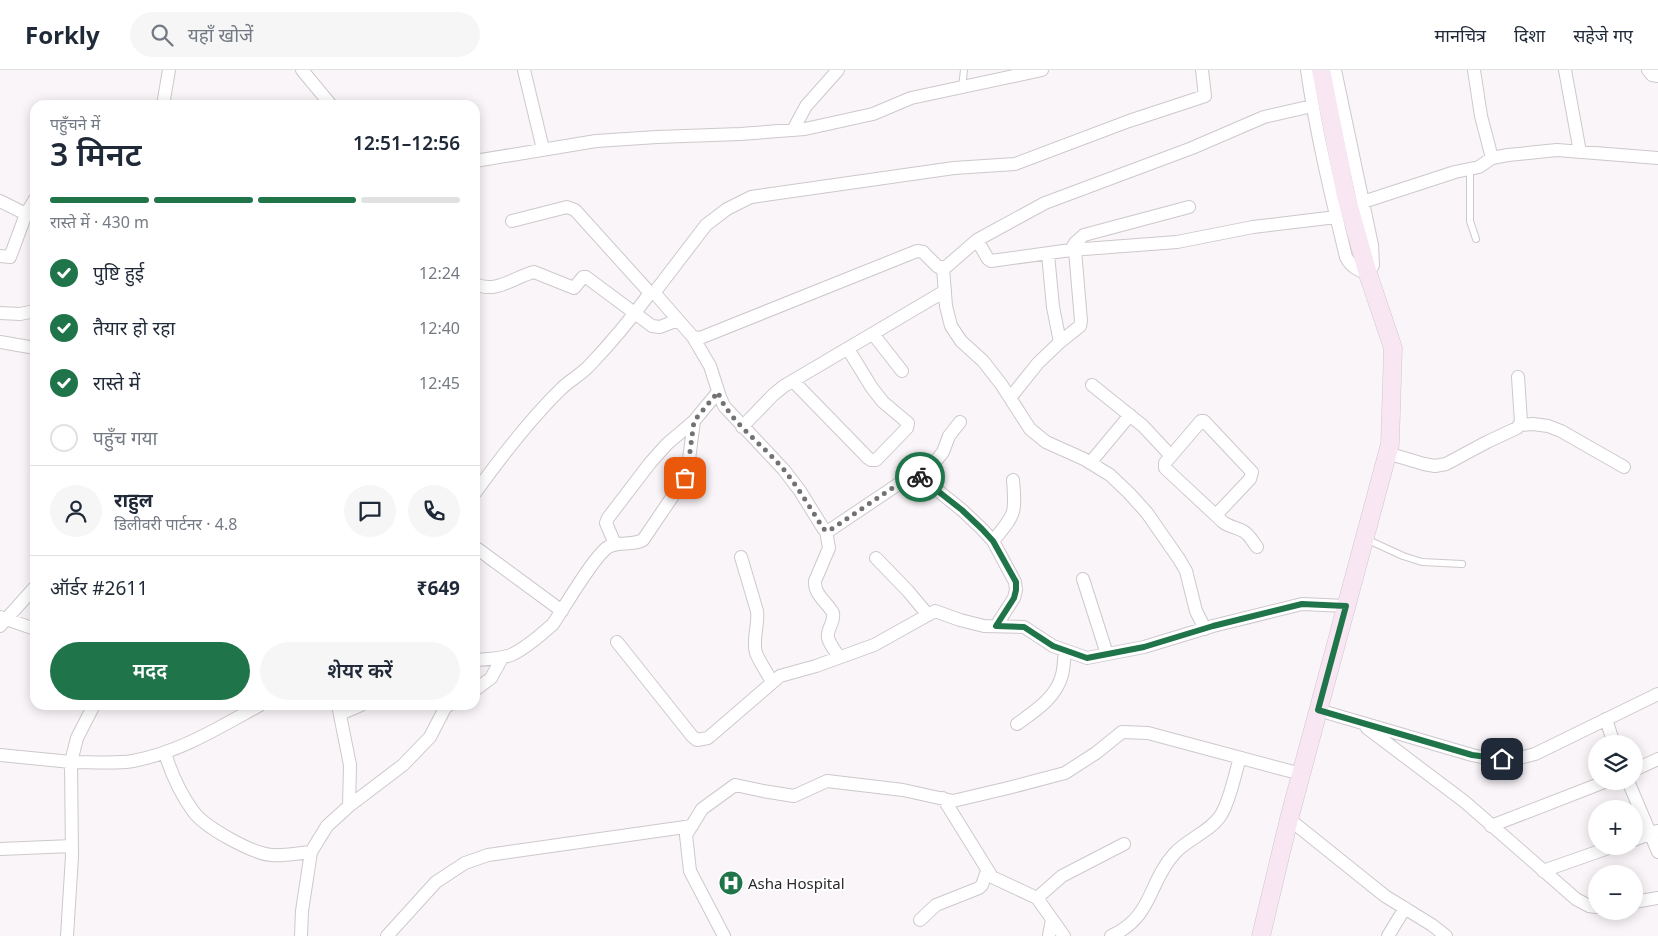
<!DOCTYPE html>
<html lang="hi">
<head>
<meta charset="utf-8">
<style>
  body { margin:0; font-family:"Noto Sans","Noto Sans Devanagari",sans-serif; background:#f6f6f7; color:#1f2937; height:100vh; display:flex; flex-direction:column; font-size:19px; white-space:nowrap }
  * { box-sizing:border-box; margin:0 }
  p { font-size:16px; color:#747a83 }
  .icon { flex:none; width:28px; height:28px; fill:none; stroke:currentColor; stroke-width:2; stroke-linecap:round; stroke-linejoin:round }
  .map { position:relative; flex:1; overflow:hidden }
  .panel { position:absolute; left:30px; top:30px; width:450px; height:610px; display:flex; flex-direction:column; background:#fff; border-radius:15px; box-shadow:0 2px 12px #0003 }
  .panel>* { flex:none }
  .controls { position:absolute; left:1588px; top:665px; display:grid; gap:10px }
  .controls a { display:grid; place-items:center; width:55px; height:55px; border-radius:50%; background:#fff; box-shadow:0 2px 12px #0003; font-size:25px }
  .pin { position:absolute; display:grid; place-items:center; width:42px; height:42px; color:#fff; margin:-21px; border-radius:10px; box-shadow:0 2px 8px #0006 }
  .courier { position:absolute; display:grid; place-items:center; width:50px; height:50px; margin:-25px; border:4px solid #1f7549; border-radius:50%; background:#fff; color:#222; box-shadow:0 1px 6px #0007 }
  .overview em { font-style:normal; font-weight:600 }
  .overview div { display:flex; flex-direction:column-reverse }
  .overview { display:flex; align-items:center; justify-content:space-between; height:85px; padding:0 20px }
  h1 { font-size:32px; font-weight:600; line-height:38px }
  .bar { display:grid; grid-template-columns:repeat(4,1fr); gap:8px 5px; align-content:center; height:60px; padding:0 20px }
  .bar i { height:6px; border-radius:4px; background:#e0e1e3 }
  .bar .on { background:#1f7549 }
  .bar p { grid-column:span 4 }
  .line { display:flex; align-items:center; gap:12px; padding:0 20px; border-top:1px solid #e0e1e3 }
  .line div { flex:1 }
  .round { display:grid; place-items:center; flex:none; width:52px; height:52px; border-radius:26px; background:#f6f6f7 }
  ol { padding:0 20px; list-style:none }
  li { display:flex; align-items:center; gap:15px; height:55px }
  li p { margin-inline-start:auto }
  li .icon { padding:5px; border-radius:50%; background:#1f7549; color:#fff; stroke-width:4 }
  li:last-child { color:#747a83 }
  li i { width:28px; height:28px; border:2px solid #e0e1e3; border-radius:50% }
  .primary-button { display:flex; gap:10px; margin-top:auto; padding:10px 20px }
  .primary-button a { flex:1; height:58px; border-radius:30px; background:#1f7549; color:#fff; font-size:20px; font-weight:600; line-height:58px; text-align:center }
  .primary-button a+a { background:#f6f6f7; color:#1f2937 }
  header { display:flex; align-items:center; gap:30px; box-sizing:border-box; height:70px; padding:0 25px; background:#fff; border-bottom:1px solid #e0e1e3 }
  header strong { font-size:24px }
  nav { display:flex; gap:28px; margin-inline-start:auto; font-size:18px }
  .search { width:350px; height:45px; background:#f6f6f7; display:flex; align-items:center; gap:12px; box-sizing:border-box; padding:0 18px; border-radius:28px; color:#747a83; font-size:19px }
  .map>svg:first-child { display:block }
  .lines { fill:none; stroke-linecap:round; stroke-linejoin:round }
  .lane-casing { stroke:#cdc8cc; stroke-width:8 }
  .street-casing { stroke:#cdc8cc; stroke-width:14 }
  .secondary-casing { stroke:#cdc8cc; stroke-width:19 }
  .lane { stroke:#fff; stroke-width:6 }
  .street { stroke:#fff; stroke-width:12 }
  .secondary { stroke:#f8e6f3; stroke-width:18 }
  .done { stroke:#747173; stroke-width:5; stroke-dasharray:0 9 }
  .route { stroke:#1f7549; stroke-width:6 }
  .labels { text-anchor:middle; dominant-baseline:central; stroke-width:4; stroke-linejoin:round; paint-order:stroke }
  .poi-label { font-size:15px; fill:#2c2a2b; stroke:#fff; text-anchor:start }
</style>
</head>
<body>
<header>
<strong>Forkly</strong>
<div class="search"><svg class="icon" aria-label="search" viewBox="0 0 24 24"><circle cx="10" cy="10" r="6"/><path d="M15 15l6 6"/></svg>यहाँ खोजें</div>
<nav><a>मानचित्र</a><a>दिशा</a><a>सहेजे गए</a></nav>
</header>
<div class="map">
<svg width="1658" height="866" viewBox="0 0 1658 866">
  <rect width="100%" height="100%" fill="#faf5f9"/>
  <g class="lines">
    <defs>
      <path id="lane" d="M962 17 964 0
        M1470 99V151L1476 169
        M1366 469 1403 486 1422 492 1462 494"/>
      <path id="street" d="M302 0 331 35
        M524 0 543 79
        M1307 0C1316 63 1331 125 1346 187 1351 197 1358 200 1368 204L1373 195 1372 175 1335 0
        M1474 0 1481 46 1492 88
        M1565 0 1580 82
        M1648 0 1652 5 1658 6
        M163 35 169 0
        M793 60 806 36 838 0
        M475 91 596 71 657 67 740 64 805 59 873 44 911 28 1042 0
        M0 131 26 144 10 187 0 186
        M1363 132 1455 102 1479 97 1492 88 1508 85 1557 80 1658 88
        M26 144 35 129
        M512 151 567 137 575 140 650 223
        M977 170 988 189 991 191 1071 180 1177 172 1253 157 1336 147
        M1071 180 1075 173 1084 165 1189 137
        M1048 184 1053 237 1060 272
        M943 198 946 236 951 256 961 271 983 291 1001 314 1030 359 1046 372 1084 389 1110 405 1129 423 1147 443 1179 489 1186 501 1196 541 1205 559
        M475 214C496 224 514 207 534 202L574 218 583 207H586L652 256 660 257 678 250
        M654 223 706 155 727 139 751 127 954 98 1015 94 1129 51 1205 26 1202 0
        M0 243 20 244 35 241
        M873 264 902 301
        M693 267 710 296 720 327 724 336 784 400 800 421 823 458 826 461 830 460 912 405H917L922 408 962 440 982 459 993 471 1015 512 1016 520 1014 528 996 556
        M0 272 35 278
        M793 311 868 388 871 390H876L907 358 908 353 883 332 872 318 848 279
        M1092 315 1143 356 1171 386
        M1010 328 1038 293 1060 272 1080 256 1081 251 1075 180
        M1520 355 1533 354 1548 356 1561 361 1624 397
        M742 357 773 325 784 316 945 221
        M1387 383 1424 394 1435 396 1446 394 1487 372 1517 358 1521 352 1518 307
        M1090 393 1130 345
        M922 408 943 382 949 366 960 352
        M475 423C501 387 529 350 561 319 569 311 580 305 588 297 610 274 631 249 650 223H654L658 227 693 267 700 268 917 181 923 182 938 197H946L977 170 1045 133 1192 78 1264 47 1312 36
        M1216 445 1250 409 1252 402 1204 351H1201L1165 393V398L1223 452C1229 457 1236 457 1243 461 1249 464 1253 472 1257 477
        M826 461 829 478 815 511C814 525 827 532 833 543 835 552 826 560 828 568 830 575 836 582 839 587
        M993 471C1015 444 1016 445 1013 410
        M615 474 606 453 608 448 650 393 667 374 694 351
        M475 477 562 541
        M741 487 757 541C759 554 752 570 756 583 760 593 767 602 772 612
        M876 488 908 521 928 545
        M1083 509 1107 584
        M0 547 35 559
        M0 556 35 517
        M617 572 692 666 697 670 708 668 780 606 816 596 874 575 935 541 960 550 984 556 1024 557 1053 576 1087 588 1144 577 1213 556 1302 534 1346 536
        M475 590C487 589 500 589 511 585 524 579 542 564 553 554 564 538 594 486 608 477 619 471 632 476 643 470L685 408 688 397 694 351 718 322
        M475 620 491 608 502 588
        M1318 640 1472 685 1491 689 1512 690 1535 684 1658 624
        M340 644 361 635
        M1606 649 1614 674
        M1017 654C1035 641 1056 628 1062 605 1064 597 1064 588 1065 581
        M1367 658 1465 732 1576 829 1589 836 1596 837
        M165 683C171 703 180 723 193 741 204 757 253 784 272 785 285 786 298 783 311 782
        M0 685 71 692 77 668 94 635
        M1634 700 1658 689
        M1628 711 1658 782
        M943 728 992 807 1037 828 1064 866
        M349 736 403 695 430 667 445 638 449 635
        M1289 749 1385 826 1432 855 1446 866
        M1491 756 1607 711
        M1634 770 1657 761
        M0 779 72 776
        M1543 801 1614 776
        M1037 828 1062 806 1124 774
        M1634 832 1658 828
        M920 850 936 835 979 818 982 815 987 801
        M67 866 72 786 71 692C90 692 116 694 133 691 180 682 220 657 260 635
        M301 866 302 841 311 782 327 756 349 736 350 695 338 635
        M387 866 436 812 465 793 488 785 692 756
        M724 866 690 801 686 765 702 739 735 715 763 721 794 726 827 711 903 720 953 731 1008 718 1065 703 1096 683 1122 662 1148 663 1301 704
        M1049 866 1052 849
        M1111 866C1153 847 1148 813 1174 784 1187 769 1210 762 1221 745 1231 728 1234 706 1240 688
        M1388 866 1405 838"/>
      <path id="secondary" d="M1261 866 1289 749 1390 374 1393 278 1368 204 1346 126 1321 0"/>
    </defs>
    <!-- lane casing -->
    <use href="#lane" class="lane-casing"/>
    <!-- street casing -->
    <use href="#street" class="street-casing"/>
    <!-- secondary casing -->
    <use href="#secondary" class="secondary-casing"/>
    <!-- lane -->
    <use href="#lane" class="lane"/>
    <!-- street -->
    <use href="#street" class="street"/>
    <!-- secondary -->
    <use href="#secondary" class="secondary"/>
  </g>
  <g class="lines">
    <!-- done -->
    <path class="done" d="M685 408 688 397 694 351 718 322C727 350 766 377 785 401 799 419 811 439 823 458L826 461 830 460 912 405 920 407"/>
    <!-- route -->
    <path class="route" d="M920 407 962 440 982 459 993 471 1016 512V520L1014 528 996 556 1024 557 1053 576 1087 588 1144 577 1213 556 1302 534 1346 536 1318 640 1472 685 1502 689"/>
  </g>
  <!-- icons -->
  <defs>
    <symbol id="hospital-disc" viewBox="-11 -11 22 22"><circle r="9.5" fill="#1f7549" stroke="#fff"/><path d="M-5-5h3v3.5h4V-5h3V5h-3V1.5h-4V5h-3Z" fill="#fff"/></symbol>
  </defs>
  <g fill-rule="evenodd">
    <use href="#hospital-disc" x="717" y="799" width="28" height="28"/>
  </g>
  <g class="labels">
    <!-- poi labels -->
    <g class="poi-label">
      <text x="748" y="813">Asha Hospital</text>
    </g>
  </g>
</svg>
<div class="controls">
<a><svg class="icon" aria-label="layers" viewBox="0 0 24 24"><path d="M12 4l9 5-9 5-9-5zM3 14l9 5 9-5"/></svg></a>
<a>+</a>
<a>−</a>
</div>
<div class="pin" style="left:685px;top:408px;background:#ea580c"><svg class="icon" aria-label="bag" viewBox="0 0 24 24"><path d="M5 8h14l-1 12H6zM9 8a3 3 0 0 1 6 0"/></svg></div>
<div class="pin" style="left:1502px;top:689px;background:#1f2937"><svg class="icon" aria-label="home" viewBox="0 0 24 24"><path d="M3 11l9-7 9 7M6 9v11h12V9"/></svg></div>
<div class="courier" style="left:920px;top:407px"><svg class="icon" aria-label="bike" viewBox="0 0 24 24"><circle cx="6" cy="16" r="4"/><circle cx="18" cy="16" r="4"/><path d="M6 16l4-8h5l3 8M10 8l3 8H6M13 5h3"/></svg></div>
<section class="panel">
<div class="overview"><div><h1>3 मिनट</h1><p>पहुँचने में</p></div><em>12:51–12:56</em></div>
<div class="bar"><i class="on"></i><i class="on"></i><i class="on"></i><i></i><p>रास्ते में · 430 m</p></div>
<ol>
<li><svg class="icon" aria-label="check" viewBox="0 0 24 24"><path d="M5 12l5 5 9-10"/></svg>पुष्टि हुई<p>12:24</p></li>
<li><svg class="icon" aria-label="check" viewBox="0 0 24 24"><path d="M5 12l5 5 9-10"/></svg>तैयार हो रहा<p>12:40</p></li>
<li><svg class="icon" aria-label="check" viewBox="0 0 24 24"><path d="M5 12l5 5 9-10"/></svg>रास्ते में<p>12:45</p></li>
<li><i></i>पहुँच गया</li>
</ol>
<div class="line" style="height:90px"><a class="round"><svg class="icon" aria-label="person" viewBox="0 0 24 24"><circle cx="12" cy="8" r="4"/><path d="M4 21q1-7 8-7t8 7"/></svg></a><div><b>राहुल</b><p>डिलीवरी पार्टनर · 4.8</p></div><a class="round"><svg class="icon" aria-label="chat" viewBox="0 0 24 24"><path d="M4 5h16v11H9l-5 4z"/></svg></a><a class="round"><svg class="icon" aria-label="phone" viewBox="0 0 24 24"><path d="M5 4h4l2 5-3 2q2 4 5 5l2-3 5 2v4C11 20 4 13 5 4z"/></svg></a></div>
<div class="line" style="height:65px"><div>ऑर्डर #2611</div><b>₹649</b></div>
<div class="primary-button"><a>मदद</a><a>शेयर करें</a></div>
</section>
</div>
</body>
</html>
